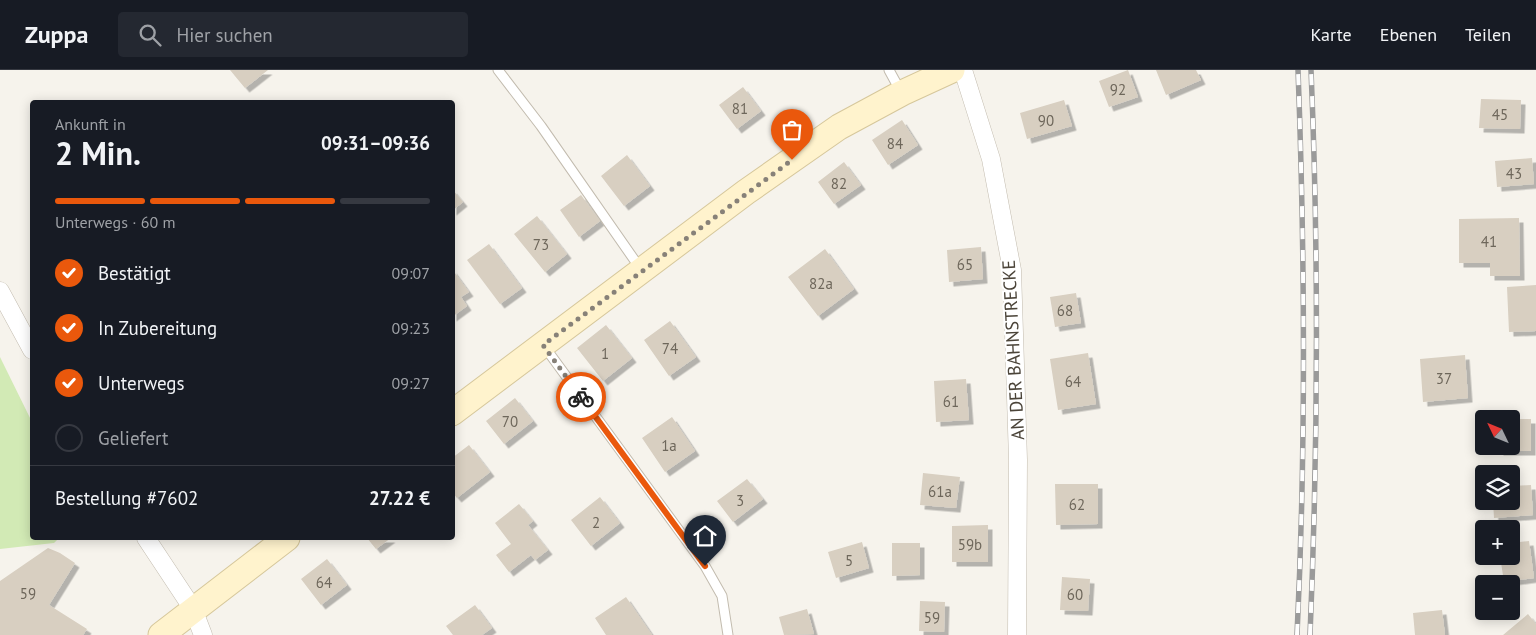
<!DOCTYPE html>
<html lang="de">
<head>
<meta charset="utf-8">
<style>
  body { margin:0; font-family:"PT Sans",sans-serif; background:#242831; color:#f1f3f6; height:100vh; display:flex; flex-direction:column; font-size:19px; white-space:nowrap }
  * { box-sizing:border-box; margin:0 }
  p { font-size:16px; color:#9ea1a6 }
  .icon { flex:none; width:28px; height:28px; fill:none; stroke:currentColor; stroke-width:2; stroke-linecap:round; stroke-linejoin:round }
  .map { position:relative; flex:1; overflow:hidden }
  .panel { position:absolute; left:30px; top:30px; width:425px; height:440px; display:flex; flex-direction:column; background:#171b24; border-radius:5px; box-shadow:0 2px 12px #0003 }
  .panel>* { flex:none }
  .needle { width:32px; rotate:313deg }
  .tools { position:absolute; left:1475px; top:340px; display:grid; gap:10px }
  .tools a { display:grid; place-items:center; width:45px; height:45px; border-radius:5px; background:#171b24; box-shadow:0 2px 12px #0003; font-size:25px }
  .pin { position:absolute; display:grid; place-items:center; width:42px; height:42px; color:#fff; margin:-51px -21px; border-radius:50% 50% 50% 0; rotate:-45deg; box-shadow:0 0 5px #0007 }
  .pin .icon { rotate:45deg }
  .courier { position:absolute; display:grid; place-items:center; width:50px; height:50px; margin:-25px; border:4px solid #ea580c; border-radius:50%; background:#fff; color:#222; box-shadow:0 1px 6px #0007 }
  .head em { font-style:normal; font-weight:600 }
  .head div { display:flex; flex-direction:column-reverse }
  .head { display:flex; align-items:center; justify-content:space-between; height:85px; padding:0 25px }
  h1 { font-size:32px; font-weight:600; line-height:38px }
  .bar { display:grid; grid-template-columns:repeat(4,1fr); gap:8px 5px; align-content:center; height:60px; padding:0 25px }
  .bar i { height:6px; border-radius:4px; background:#363941 }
  .bar .selected { background:#ea580c }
  .bar p { grid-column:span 4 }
  .line { display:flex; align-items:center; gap:12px; padding:0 25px; border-top:1px solid #363941 }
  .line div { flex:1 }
  ol { padding:0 25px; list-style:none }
  li { display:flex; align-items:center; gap:15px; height:55px }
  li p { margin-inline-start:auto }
  li .icon { padding:5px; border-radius:50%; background:#ea580c; color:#fff; stroke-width:4 }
  li:last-child { color:#9ea1a6 }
  li i { width:28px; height:28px; border:2px solid #363941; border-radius:50% }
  header { display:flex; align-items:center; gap:30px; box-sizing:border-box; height:70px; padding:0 25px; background:#171b24; border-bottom:1px solid #363941 }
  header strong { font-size:24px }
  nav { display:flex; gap:28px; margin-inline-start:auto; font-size:18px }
  .search { width:350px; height:45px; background:#242831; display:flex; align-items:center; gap:12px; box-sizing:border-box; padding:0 18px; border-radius:5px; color:#9ea1a6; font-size:19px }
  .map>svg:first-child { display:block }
  .green { fill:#d2eab5 }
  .building { fill:#d8cfc1; filter:url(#shadow) }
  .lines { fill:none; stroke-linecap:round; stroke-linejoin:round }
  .lane-casing { stroke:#c2bbae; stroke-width:11 }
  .street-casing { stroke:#c2bbae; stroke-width:19 }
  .secondary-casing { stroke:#d6c79b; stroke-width:27 }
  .lane { stroke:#fff; stroke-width:9 }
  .street { stroke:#fff; stroke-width:18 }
  .secondary { stroke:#fff3cd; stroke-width:25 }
  .rail-casing { stroke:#9a9a9a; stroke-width:5.5 }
  .rail { stroke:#fff; stroke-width:4; stroke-dasharray:11; stroke-linecap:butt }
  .done { stroke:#878178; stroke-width:5; stroke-dasharray:0 9 }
  .route { stroke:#ea580c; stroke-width:6 }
  .labels { text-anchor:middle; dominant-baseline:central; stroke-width:4; stroke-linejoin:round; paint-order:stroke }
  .number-label { font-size:15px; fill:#6e675b }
  .street-label { font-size:18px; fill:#4b4439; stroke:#fff }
</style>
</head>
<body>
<header>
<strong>Zuppa</strong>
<div class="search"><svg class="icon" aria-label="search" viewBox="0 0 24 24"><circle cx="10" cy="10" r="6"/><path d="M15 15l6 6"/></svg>Hier suchen</div>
<nav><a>Karte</a><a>Ebenen</a><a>Teilen</a></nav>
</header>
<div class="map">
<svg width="1536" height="565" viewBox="0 0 1536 565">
  <defs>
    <filter id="shadow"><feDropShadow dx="4.5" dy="4.5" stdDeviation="0" flood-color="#0004"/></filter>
  </defs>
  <rect width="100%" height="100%" fill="#f6f3ec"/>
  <!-- green -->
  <path class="green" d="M0 287 32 352V468H59L54 473 0 479Z"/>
  <!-- building -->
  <path class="building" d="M230 0H268L245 18Z
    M1128 0 1138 27 1109 37 1099 11Z
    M1156 0H1196L1201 10 1166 25Z
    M743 17 761 41 737 59 719 35Z
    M1481 29 1521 30 1520 59 1479 58Z
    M1064 30 1072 56 1027 69 1020 43Z
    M902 50 918 75 888 95 872 70Z
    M627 85 650 116 624 136 601 106Z
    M1532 88 1534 114 1497 117 1495 91Z
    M844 92 861 115 834 134 818 112Z
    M452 119 463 132 452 141Z
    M581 125 600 151 579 167 560 140Z
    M537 146 567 184 545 202 514 164Z
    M1519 148 1520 206H1490V193H1459V149Z
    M489 174 522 218 500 234 467 190Z
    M981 177 983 209 949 212 947 180Z
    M825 179 854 219 818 246 788 207Z
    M452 199 469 222 461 227 467 236 452 247Z
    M1536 215V261L1509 262 1507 217Z
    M1076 223 1081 253 1055 257 1050 227Z
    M670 251 696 287 669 306 644 270Z
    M606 255 632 288 603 311 577 278Z
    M1088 283 1096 334 1058 340 1050 289Z
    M1465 285 1468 328 1423 332 1420 289Z
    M966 309 969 350 936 352 934 311Z
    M515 328 533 351 504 374 486 351Z
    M672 347 695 381 665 402 642 368Z
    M1511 349H1531V381H1499V376H1511Z
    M469 375 490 402 457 428 452 422V388Z
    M923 403 960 407 956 438 920 435Z
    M747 409 763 429 733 452 717 431Z
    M1055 414H1098V454L1056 455Z
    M1531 415 1533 445 1494 448 1493 431H1511V416Z
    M600 427 620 453 591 476 571 450Z
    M519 434 533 451 528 455 548 480 535 490 531 485 509 502 496 485 511 474 495 453Z
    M988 455V492H952V456Z
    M367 468H391L376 479Z
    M1529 471 1534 508 1504 512 1500 486H1511V473Z
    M862 472 869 498 836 508 828 482Z
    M892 473H920V505L892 506Z
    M48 478 60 483 75 493 49 535 87 559 83 565H0V511Z
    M327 489 347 515 321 535 301 509Z
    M1062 507 1090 509 1088 541 1060 540Z
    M626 527 652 565H606L595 548Z
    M920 531 945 532 944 562 919 561Z
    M475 535 492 558 482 565H453L446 556Z
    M807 539 814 564 784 565 779 547Z
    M1442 540 1445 565H1415L1413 543Z
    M1528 544 1536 554V565H1503Z"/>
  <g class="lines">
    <defs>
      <path id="lane" d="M498 0 541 56 640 198
        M889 0 901 22
        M544 276 705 496 722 526 728 565"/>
      <path id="street" d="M963 0 991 89 1012 200 1018 390 1017 565
        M0 221 32 280
        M146 468 193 539 203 565"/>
      <path id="secondary" d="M452 343 746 122 839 57 902 23 952 0
        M161 565 287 468"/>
    </defs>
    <!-- lane casing -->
    <use href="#lane" class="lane-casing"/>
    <!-- street casing -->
    <use href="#street" class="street-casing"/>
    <!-- secondary casing -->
    <use href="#secondary" class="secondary-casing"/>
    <!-- lane -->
    <use href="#lane" class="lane"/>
    <!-- street -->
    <use href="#street" class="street"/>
    <!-- secondary -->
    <use href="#secondary" class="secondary"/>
    <defs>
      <path id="rail" d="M1297 565C1306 377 1305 188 1298 0
        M1310 565C1318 375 1319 190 1311 0"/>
    </defs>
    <!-- rail casing -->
    <use href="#rail" class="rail-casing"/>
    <!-- rail -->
    <use href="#rail" class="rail"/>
  </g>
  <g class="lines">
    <!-- done -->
    <path class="done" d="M581 327 543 275 792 90"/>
    <!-- route -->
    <path class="route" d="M581 327 705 496"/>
  </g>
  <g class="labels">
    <!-- number labels -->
    <g class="number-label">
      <text x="1118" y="19">92</text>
      <text x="740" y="38">81</text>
      <text x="1500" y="44">45</text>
      <text x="1046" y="50">90</text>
      <text x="895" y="73">84</text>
      <text x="1514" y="103">43</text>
      <text x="839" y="113">82</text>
      <text x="1489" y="171">41</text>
      <text x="541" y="174">73</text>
      <text x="965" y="194">65</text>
      <text x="821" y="213">82a</text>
      <text x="1065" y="240">68</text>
      <text x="670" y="278">74</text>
      <text x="605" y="283">1</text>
      <text x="1444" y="308">37</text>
      <text x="1073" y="311">64</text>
      <text x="951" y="331">61</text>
      <text x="510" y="351">70</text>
      <text x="669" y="375">1a</text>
      <text x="940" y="421">61a</text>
      <text x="740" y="430">3</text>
      <text x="1077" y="434">62</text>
      <text x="596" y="452">2</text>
      <text x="970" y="474">59b</text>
      <text x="849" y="490">5</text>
      <text x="324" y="512">64</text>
      <text x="28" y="523">59</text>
      <text x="1075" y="524">60</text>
      <text x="932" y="547">59</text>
    </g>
    <!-- street labels -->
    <g class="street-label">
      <text transform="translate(1013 280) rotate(-93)">AN DER BAHNSTRECKE</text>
    </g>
  </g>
</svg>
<div class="tools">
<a><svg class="needle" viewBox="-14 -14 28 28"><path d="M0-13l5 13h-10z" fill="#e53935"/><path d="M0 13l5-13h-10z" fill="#9ea1a6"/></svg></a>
<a><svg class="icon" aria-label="layers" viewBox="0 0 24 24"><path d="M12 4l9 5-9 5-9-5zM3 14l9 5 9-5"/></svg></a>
<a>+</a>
<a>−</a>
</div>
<div class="pin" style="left:792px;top:90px;background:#ea580c"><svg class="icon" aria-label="bag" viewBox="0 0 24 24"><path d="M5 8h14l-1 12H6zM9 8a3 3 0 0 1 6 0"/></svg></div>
<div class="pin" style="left:705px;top:496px;background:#1f2937"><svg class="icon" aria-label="home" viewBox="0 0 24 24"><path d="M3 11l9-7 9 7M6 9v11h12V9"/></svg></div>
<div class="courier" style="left:581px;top:327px"><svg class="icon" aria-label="bike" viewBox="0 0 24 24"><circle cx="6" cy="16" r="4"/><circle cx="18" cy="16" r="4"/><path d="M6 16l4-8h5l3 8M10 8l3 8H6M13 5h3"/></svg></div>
<section class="panel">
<div class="head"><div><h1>2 Min.</h1><p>Ankunft in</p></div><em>09:31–09:36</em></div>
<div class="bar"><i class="selected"></i><i class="selected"></i><i class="selected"></i><i></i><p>Unterwegs · 60 m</p></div>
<ol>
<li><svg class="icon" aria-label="check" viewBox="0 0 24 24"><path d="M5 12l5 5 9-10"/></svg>Bestätigt<p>09:07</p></li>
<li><svg class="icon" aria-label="check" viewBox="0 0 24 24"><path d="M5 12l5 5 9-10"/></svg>In Zubereitung<p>09:23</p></li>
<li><svg class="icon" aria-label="check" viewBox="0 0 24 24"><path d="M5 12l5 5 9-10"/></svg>Unterwegs<p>09:27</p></li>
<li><i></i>Geliefert</li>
</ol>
<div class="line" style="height:65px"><div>Bestellung #7602</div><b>27.22 €</b></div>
</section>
</div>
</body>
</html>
